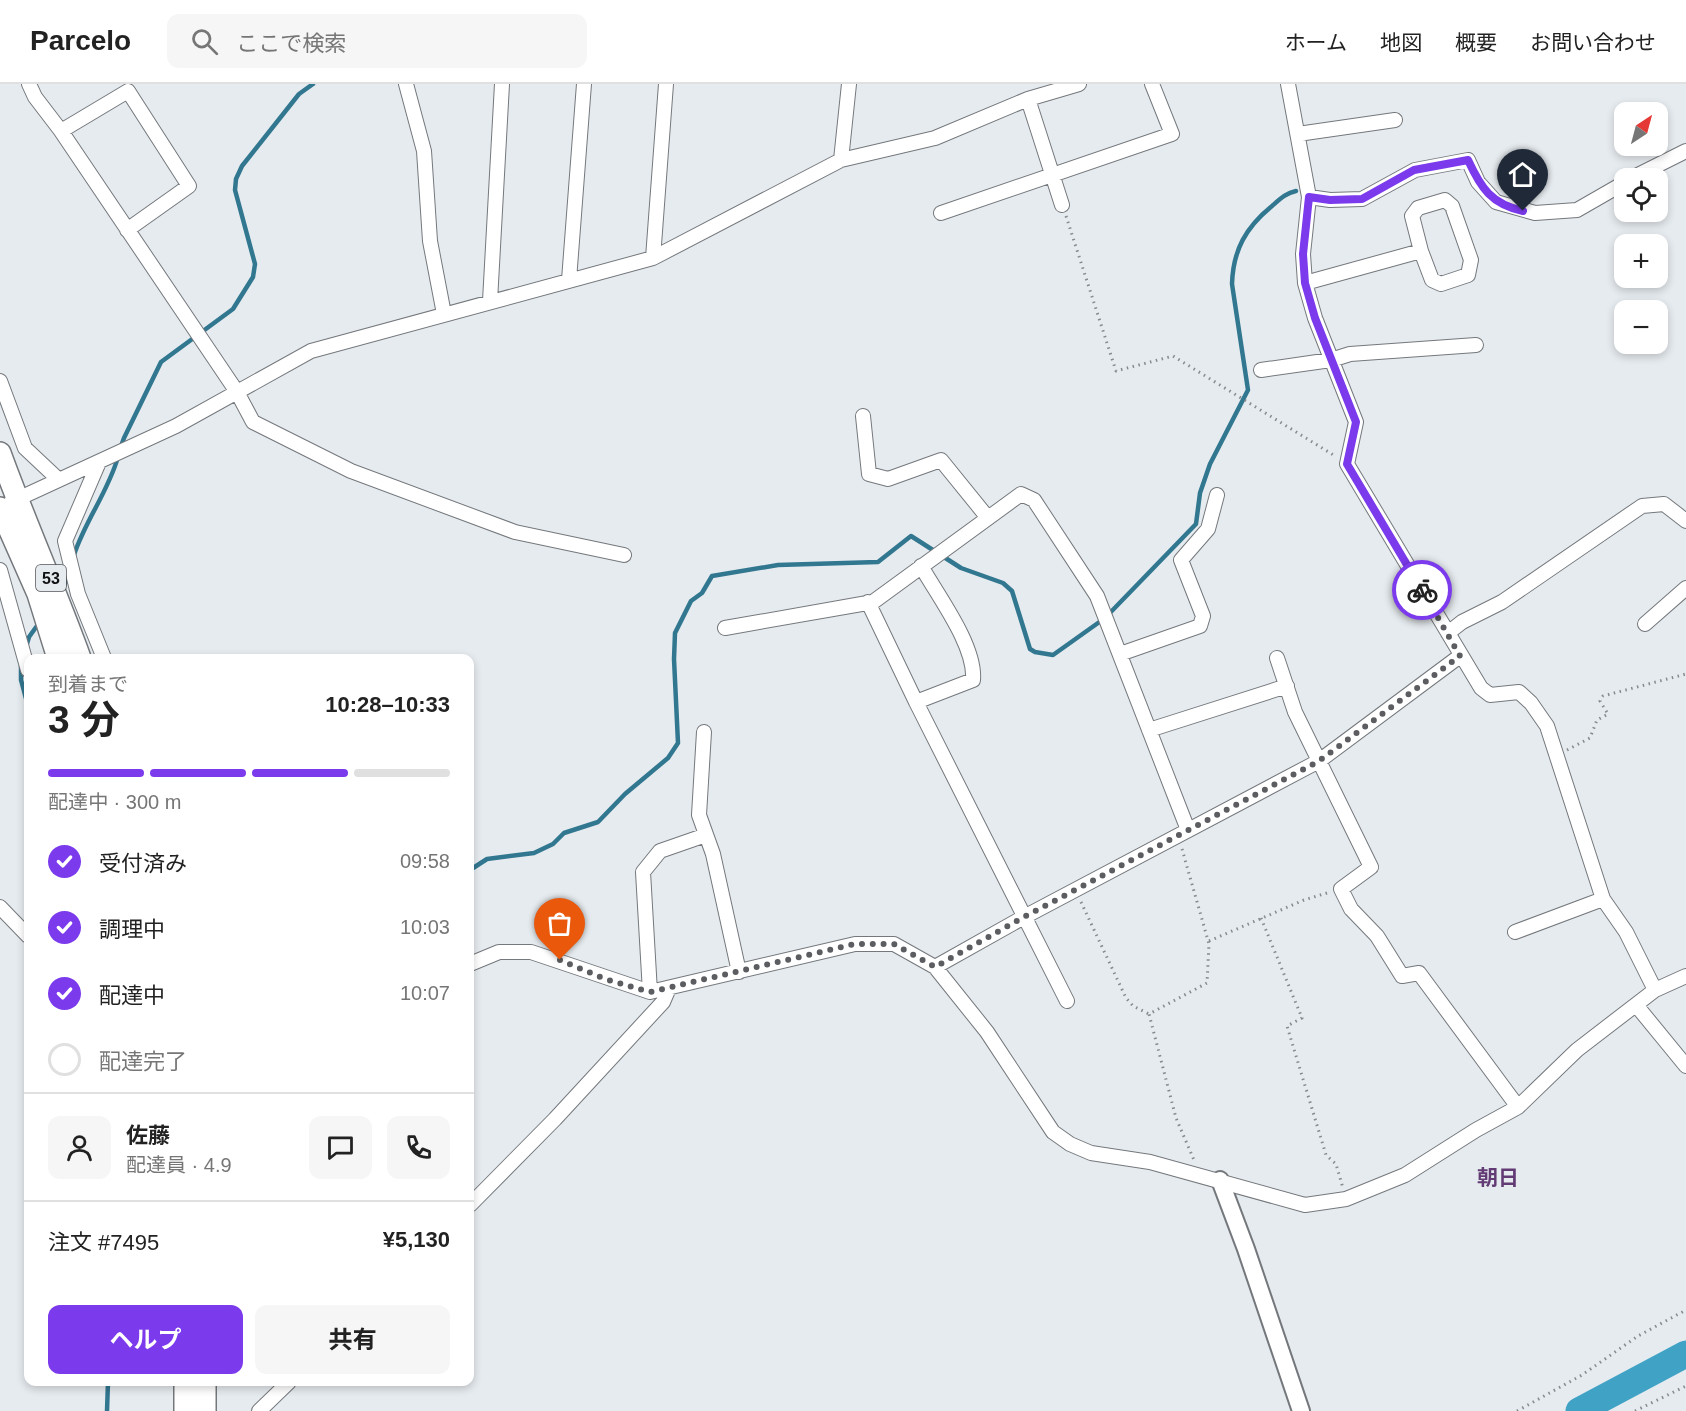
<!DOCTYPE html>
<html lang="ja">
<head>
<meta charset="utf-8">
<style>
  body { margin:0; font-family:Helvetica,"Noto Sans JP",sans-serif; background:#f6f6f6; color:#222; height:100vh; display:flex; flex-direction:column; font-size:22px; white-space:nowrap }
  * { box-sizing:border-box; margin:0 }
  p { font-size:20px; color:#767676 }
  .icon { flex:none; width:33px; height:33px; fill:none; stroke:currentColor; stroke-width:2; stroke-linecap:round; stroke-linejoin:round }
  .map { position:relative; flex:1; overflow:hidden }
  .sheet { position:absolute; left:24px; top:570px; width:450px; height:732px; display:flex; flex-direction:column; background:#fff; border-radius:12px; box-shadow:0 3px 9px #0003 }
  .sheet>* { flex:none }
  .needle { width:39px; rotate:36deg }
  .tools { position:absolute; left:1614px; top:18px; display:grid; gap:12px }
  .tools a { display:grid; place-items:center; width:54px; height:54px; border-radius:12px; background:#fff; box-shadow:0 3px 9px #0003; font-size:30px }
  .pin { position:absolute; display:grid; place-items:center; width:51px; height:51px; color:#fff; margin:-62px -26px; border-radius:50% 50% 50% 0; rotate:-45deg; box-shadow:0 0 6px #0007 }
  .pin .icon { rotate:45deg }
  .courier { position:absolute; display:grid; place-items:center; width:60px; height:60px; margin:-30px; border:4px solid #7c3aed; border-radius:50%; background:#fff; color:#222; box-shadow:0 2px 8px #0007 }
  .overview em { font-style:normal; font-weight:700 }
  .overview div { display:flex; flex-direction:column-reverse }
  .overview { display:flex; align-items:center; justify-content:space-between; height:102px; padding:0 24px }
  h1 { font-size:39px; font-weight:700; line-height:45px }
  .bar { display:grid; grid-template-columns:repeat(4,1fr); gap:9px 6px; align-content:center; height:72px; padding:0 24px }
  .bar i { height:8px; border-radius:4px; background:#e0e0e0 }
  .bar .selected { background:#7c3aed }
  .bar p { grid-column:span 4 }
  .line { display:flex; align-items:center; gap:15px; padding:0 24px; border-top:2px solid #e0e0e0 }
  .line div { flex:1 }
  .round { display:grid; place-items:center; flex:none; width:63px; height:63px; border-radius:12px; background:#f6f6f6 }
  ol { padding:0 24px; list-style:none }
  li { display:flex; align-items:center; gap:18px; height:66px }
  li p { margin-inline-start:auto }
  li .icon { padding:6px; border-radius:50%; background:#7c3aed; color:#fff; stroke-width:4 }
  li:last-child { color:#767676 }
  li i { width:33px; height:33px; border:3px solid #e0e0e0; border-radius:50% }
  .cta { display:flex; gap:12px; margin-top:auto; padding:12px 24px }
  .cta a { flex:1; height:69px; border-radius:12px; background:#7c3aed; color:#fff; font-size:24px; font-weight:700; line-height:69px; text-align:center }
  .cta a+a { background:#f6f6f6; color:#222 }
  header { display:flex; align-items:center; gap:36px; box-sizing:border-box; height:84px; padding:0 30px; background:#fff; border-bottom:2px solid #e0e0e0 }
  header strong { font-size:28px }
  nav { display:flex; gap:33px; margin-inline-start:auto; font-size:21px }
  .search { width:420px; height:54px; background:#f6f6f6; display:flex; align-items:center; gap:15px; box-sizing:border-box; padding:0 21px; border-radius:12px; color:#767676; font-size:22px }
  .map>svg:first-child { display:block }
  .lines { fill:none; stroke-linecap:round; stroke-linejoin:round }
  .stream { stroke:#327790; stroke-width:4.5 }
  .river { stroke:#40a3c5; stroke-width:27 }
  .minor-casing { stroke:#74787c; stroke-width:16 }
  .tertiary-casing { stroke:#74787c; stroke-width:20 }
  .primary-casing { stroke:#74787c; stroke-width:24 }
  .path { stroke:#878b8e; stroke-width:3; stroke-dasharray:1.5 4.5; stroke-linecap:butt }
  .minor { stroke:#fff; stroke-width:14 }
  .tertiary { stroke:#fff; stroke-width:16 }
  .primary { stroke:#fff; stroke-width:21 }
  .done { stroke:#5b5d60; stroke-width:6; stroke-dasharray:0 10.8 }
  .route { stroke:#7c3aed; stroke-width:8 }
  .labels { text-anchor:middle; dominant-baseline:central; stroke-width:4.5; stroke-linejoin:round; paint-order:stroke }
  .shield { fill:#e6ebef; stroke:#505255; stroke-width:1.5 }
  .shield-label { font-size:16px; font-weight:bold; fill:#101113 }
  .quarter-label { font-size:21px; font-weight:bold; fill:#623b74; stroke:#e6ebef }
</style>
</head>
<body>
<header>
<strong>Parcelo</strong>
<div class="search"><svg class="icon" aria-label="search" viewBox="0 0 24 24"><circle cx="10" cy="10" r="6"/><path d="M15 15l6 6"/></svg>ここで検索</div>
<nav><a>ホーム</a><a>地図</a><a>概要</a><a>お問い合わせ</a></nav>
</header>
<div class="map">
<svg width="1686" height="1327" viewBox="0 0 1686 1327">
  <rect width="100%" height="100%" fill="#e6ebef"/>
  <g class="lines">
    <!-- stream -->
    <path class="stream" d="M120 365 124 354 161 278 233 225 253 193 255 180 235 106 236 95 242 82 299 10 313 0
      M74 471C85 437 108 408 118 373
      M62 509 68 488
      M26 563 29 553 39 539
      M21 582V596L28 622
      M470 786 487 775 534 769 553 760 564 749 598 738 625 710 668 674 678 659 674 575 675 549 691 517 702 509 712 492 778 481 878 478 911 452 961 484 1003 499 1012 507 1030 565 1035 568 1053 571 1105 534 1196 440 1200 409 1210 380 1248 306 1232 200C1233 166 1246 143 1272 122 1280 115 1286 109 1296 107
      M107 1327 108 1298"/>
    <!-- river -->
    <path class="river" d="M1579 1327 1686 1270"/>
    <defs>
      <path id="minor" d="M29 0 35 13 61 47 237 308 253 338 351 387 515 448 624 471
        M406 0 424 67 430 157 444 230
        M1288 0 1309 113 1303 170 1305 199 1315 234 1356 338 1347 380 1481 604 1490 611 1519 608 1531 619 1547 642 1603 815 1626 848 1655 906
        M1028 15 1062 121
        M61 47 128 7 189 102 127 146
        M1298 50 1395 36
        M841 76 849 0
        M1632 94 1686 67
        M1309 113 1330 116 1362 115 1415 86 1468 76 1478 98 1496 118 1535 129 1577 126 1624 99
        M941 129 1172 50 1152 0
        M653 174 666 0
        M569 196 584 0
        M1305 199 1421 167 1412 132 1418 124 1445 116 1452 122 1471 176 1468 191 1441 200 1432 196 1421 167
        M490 217 502 0
        M1261 286 1331 276 1350 270 1476 261
        M0 297 25 364 59 396
        M863 332 869 390 888 395 941 376 988 434
        M99 378 65 457 78 510 104 574
        M11 418 176 342 311 267 653 174 841 76 935 54 1028 15 1079 0
        M921 482C938 512 976 562 973 596L916 618 1067 917
        M0 486 28 586
        M868 518 916 618
        M1645 540 1686 504
        M725 544 873 518 1021 410 1034 416 1097 512 1188 746
        M1448 549 1462 538 1502 518 1642 422 1664 420 1686 437
        M1120 570 1200 542 1203 532 1181 476 1208 445 1217 411
        M1277 574 1295 628 1371 783 1341 805 1351 825 1377 852 1402 892 1419 889 1518 1023
        M1149 646 1287 602
        M704 648 699 731 713 770 739 888
        M0 823 28 852
        M1515 848 1603 815
        M470 880 499 868H531L650 908 855 860H894L935 883 987 948 1053 1048 1070 1060 1091 1069 1150 1078 1305 1121 1346 1115 1405 1091 1476 1046 1518 1023 1577 966 1655 906 1686 892
        M935 883 1024 833 1319 677 1460 572
        M650 908 643 788 660 767 706 751
        M1636 921 1686 982
        M470 1121 555 1035 663 918 669 904
        M259 1327 289 1298"/>
      <path id="tertiary" d="M1220 1096 1246 1165 1301 1327"/>
      <path id="primary" d="M0 369C25 438 55 505 80 574
        M0 424 38 510 58 574
        M185 1298V1327
        M205 1298V1327"/>
    </defs>
    <!-- minor casing -->
    <use href="#minor" class="minor-casing"/>
    <!-- tertiary casing -->
    <use href="#tertiary" class="tertiary-casing"/>
    <!-- primary casing -->
    <use href="#primary" class="primary-casing"/>
    <!-- path -->
    <path class="path" d="M1066 132 1116 287 1173 272 1335 372
      M1567 666 1590 654 1597 636 1608 630 1600 617 1603 612 1686 590
      M1182 765 1209 860 1207 899 1149 930 1176 1034 1194 1076
      M1081 818 1126 914 1133 922 1149 930
      M1261 834 1302 934 1287 942 1326 1071 1336 1080 1343 1104
      M1209 857 1304 816 1327 809
      M1517 1327 1582 1291 1638 1252 1686 1226
      M1635 1327 1686 1302"/>
    <!-- minor -->
    <use href="#minor" class="minor"/>
    <!-- tertiary -->
    <use href="#tertiary" class="tertiary"/>
    <!-- primary -->
    <use href="#primary" class="primary"/>
  </g>
  <g class="lines">
    <!-- done -->
    <path class="done" d="M560 876 605 895 650 908 855 860H894L935 883 1024 833 1319 677 1460 572 1422 506"/>
    <!-- route -->
    <path class="route" d="M1422 506 1347 380 1356 338 1315 234 1305 199 1303 170 1309 113 1330 116 1362 115 1414 86 1468 76C1481 104 1491 120 1523 127"/>
  </g>
  <g class="labels">
    <!-- shield labels -->
    <rect class="shield" x="36" y="481" width="30" height="26" rx="4.5"/>
    <g class="shield-label">
      <text x="51" y="494">53</text>
    </g>
    <!-- quarter labels -->
    <g class="quarter-label">
      <text x="1498" y="1093">朝日</text>
    </g>
  </g>
</svg>
<div class="tools">
<a><svg class="needle" viewBox="-14 -14 28 28"><path d="M0-13l5 13h-10z" fill="#e53935"/><path d="M0 13l5-13h-10z" fill="#767676"/></svg></a>
<a><svg class="icon" aria-label="locate" viewBox="0 0 24 24"><circle cx="12" cy="12" r="6"/><path d="M12 2v4M12 18v4M2 12h4M18 12h4"/></svg></a>
<a>+</a>
<a>−</a>
</div>
<div class="pin" style="left:560px;top:876px;background:#ea580c"><svg class="icon" aria-label="bag" viewBox="0 0 24 24"><path d="M5 8h14l-1 12H6zM9 8a3 3 0 0 1 6 0"/></svg></div>
<div class="pin" style="left:1523px;top:127px;background:#1f2937"><svg class="icon" aria-label="home" viewBox="0 0 24 24"><path d="M3 11l9-7 9 7M6 9v11h12V9"/></svg></div>
<div class="courier" style="left:1422px;top:506px"><svg class="icon" aria-label="bike" viewBox="0 0 24 24"><circle cx="6" cy="16" r="4"/><circle cx="18" cy="16" r="4"/><path d="M6 16l4-8h5l3 8M10 8l3 8H6M13 5h3"/></svg></div>
<section class="sheet">
<div class="overview"><div><h1>3 分</h1><p>到着まで</p></div><em>10:28–10:33</em></div>
<div class="bar"><i class="selected"></i><i class="selected"></i><i class="selected"></i><i></i><p>配達中 · 300 m</p></div>
<ol>
<li><svg class="icon" aria-label="check" viewBox="0 0 24 24"><path d="M5 12l5 5 9-10"/></svg>受付済み<p>09:58</p></li>
<li><svg class="icon" aria-label="check" viewBox="0 0 24 24"><path d="M5 12l5 5 9-10"/></svg>調理中<p>10:03</p></li>
<li><svg class="icon" aria-label="check" viewBox="0 0 24 24"><path d="M5 12l5 5 9-10"/></svg>配達中<p>10:07</p></li>
<li><i></i>配達完了</li>
</ol>
<div class="line" style="height:108px"><a class="round"><svg class="icon" aria-label="person" viewBox="0 0 24 24"><circle cx="12" cy="8" r="4"/><path d="M4 21q1-7 8-7t8 7"/></svg></a><div><b>佐藤</b><p>配達員 · 4.9</p></div><a class="round"><svg class="icon" aria-label="chat" viewBox="0 0 24 24"><path d="M4 5h16v11H9l-5 4z"/></svg></a><a class="round"><svg class="icon" aria-label="phone" viewBox="0 0 24 24"><path d="M5 4h4l2 5-3 2q2 4 5 5l2-3 5 2v4C11 20 4 13 5 4z"/></svg></a></div>
<div class="line" style="height:78px"><div>注文 #7495</div><b>¥5,130</b></div>
<div class="cta"><a>ヘルプ</a><a>共有</a></div>
</section>
</div>
</body>
</html>
